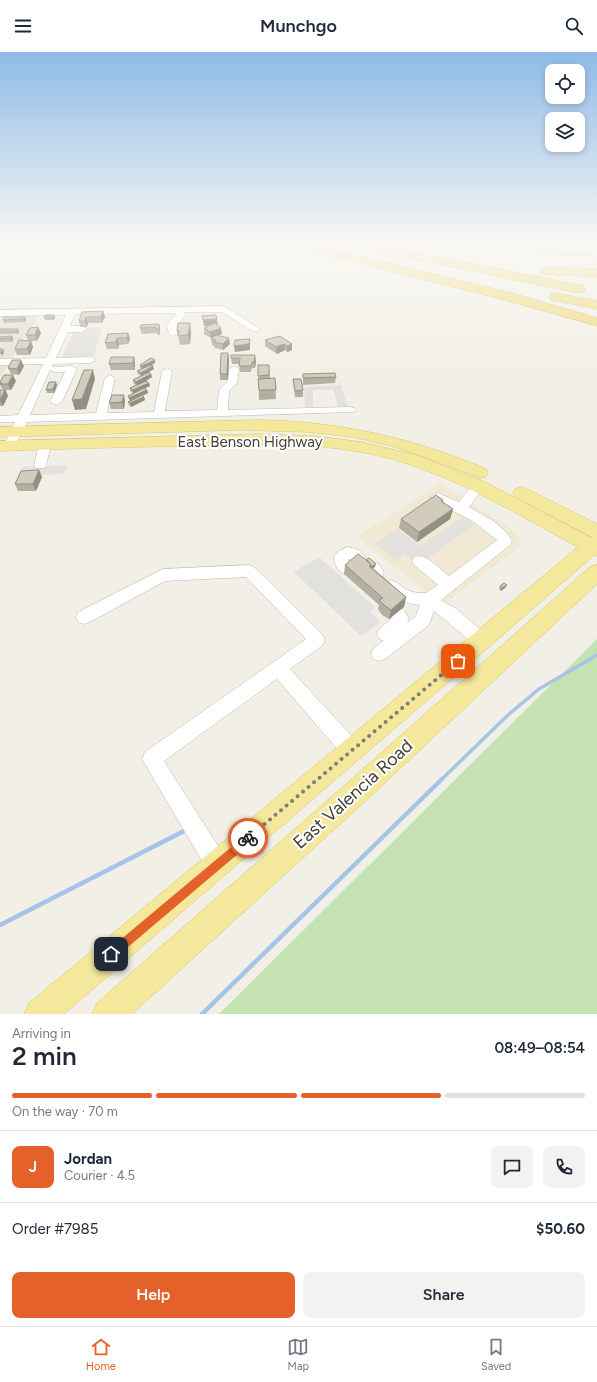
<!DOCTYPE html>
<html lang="en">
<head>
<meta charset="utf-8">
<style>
  body { margin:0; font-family:Figtree,sans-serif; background:#f2f2f3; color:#1f2937; height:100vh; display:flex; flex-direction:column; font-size:15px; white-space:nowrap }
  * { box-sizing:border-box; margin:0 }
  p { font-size:13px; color:#747a83 }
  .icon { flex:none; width:22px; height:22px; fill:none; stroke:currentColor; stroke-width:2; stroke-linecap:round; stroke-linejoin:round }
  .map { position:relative; height:962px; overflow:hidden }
  .details { display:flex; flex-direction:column; background:#fff; flex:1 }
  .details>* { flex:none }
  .buttons { position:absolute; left:545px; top:12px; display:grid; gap:8px }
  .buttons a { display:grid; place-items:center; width:40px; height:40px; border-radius:8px; background:#fff; box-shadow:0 2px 6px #0003; font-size:20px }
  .pin { position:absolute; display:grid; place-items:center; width:34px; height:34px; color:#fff; margin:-17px; border-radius:8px; box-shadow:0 2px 6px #0006 }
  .courier { position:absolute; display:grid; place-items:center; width:40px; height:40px; margin:-20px; border:3px solid #e46129; border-radius:50%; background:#fff; color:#222; box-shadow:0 1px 5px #0007 }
  .summary em { font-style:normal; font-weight:600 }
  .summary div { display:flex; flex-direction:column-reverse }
  .summary { display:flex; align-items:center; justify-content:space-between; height:68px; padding:0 12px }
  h1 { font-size:26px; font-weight:600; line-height:30px }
  .bar { display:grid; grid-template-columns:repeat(4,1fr); gap:6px 4px; align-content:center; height:48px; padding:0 12px }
  .bar i { height:5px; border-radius:3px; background:#e0e1e3 }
  .bar .active { background:#e46129 }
  .bar p { grid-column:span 4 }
  .line { display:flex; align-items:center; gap:10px; padding:0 12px; border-top:1px solid #e0e1e3 }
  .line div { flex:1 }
  .round { display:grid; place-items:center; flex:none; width:42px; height:42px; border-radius:8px; background:#f2f2f3 }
  .action { display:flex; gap:8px; margin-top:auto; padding:8px 12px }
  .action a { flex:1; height:46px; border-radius:8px; background:#e46129; color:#fff; font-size:16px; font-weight:600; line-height:46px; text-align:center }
  .action a+a { background:#f2f2f3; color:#1f2937 }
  header { display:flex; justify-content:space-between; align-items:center; height:52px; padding:0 12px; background:#fff; font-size:18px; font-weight:600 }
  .dock { display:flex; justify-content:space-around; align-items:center; height:56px; border-top:1px solid #e0e1e3; background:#fff; font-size:11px; color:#747a83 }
  .dock a { display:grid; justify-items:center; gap:2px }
  .dock .active { color:#e46129 }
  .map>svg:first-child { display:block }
  .residential { fill:#e4e2d4 }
  .commercial { fill:#f1e9d3 }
  .green { fill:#c5e2b2 }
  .parking { fill:#e2e1dd }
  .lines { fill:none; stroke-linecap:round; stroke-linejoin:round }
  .stream-far2 { stroke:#a7c4e8; stroke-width:2 }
  .stream-far1 { stroke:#a7c4e8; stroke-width:3.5 }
  .stream { stroke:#a7c4e8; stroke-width:4.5 }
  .minor-casing { stroke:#bbb8a9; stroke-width:1 }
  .major-casing { stroke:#d7c76e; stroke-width:1 }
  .highway-casing { stroke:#cdaf44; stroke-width:1 }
  .minor { fill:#fff; fill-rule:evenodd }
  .major { fill:#f4e89c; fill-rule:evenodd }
  .highway { fill:#efd873; fill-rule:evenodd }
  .wall { fill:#b4afa2 }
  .shaded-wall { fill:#928f84 }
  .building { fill:#d1ccbc; stroke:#928f84 }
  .route { fill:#e46129 }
  .done { stroke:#807d74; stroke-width:4; stroke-dasharray:0 7.2 }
  .labels { text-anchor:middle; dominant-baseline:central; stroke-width:4; stroke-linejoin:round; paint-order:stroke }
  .street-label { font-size:15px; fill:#434036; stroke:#fff }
  .near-street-label { font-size:18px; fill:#434036; stroke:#fff }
</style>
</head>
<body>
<header><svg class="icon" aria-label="menu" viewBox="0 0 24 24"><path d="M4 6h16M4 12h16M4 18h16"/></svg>Munchgo<svg class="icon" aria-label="search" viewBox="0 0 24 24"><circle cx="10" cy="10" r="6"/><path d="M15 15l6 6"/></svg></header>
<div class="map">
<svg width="597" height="962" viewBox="0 0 597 962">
  <rect width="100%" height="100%" fill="#f1efe6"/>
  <!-- residential -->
  <path class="residential" d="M44 257 0 325V258Z"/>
  <!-- commercial -->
  <path class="commercial" d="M440 431 509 476 519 485 521 494 443 553 357 485Z"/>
  <!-- green -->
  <path class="green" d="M597 587V962H219Z"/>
  <!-- parking -->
  <path class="parking" d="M102 275 94 304 62 306 75 276Z
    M341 333 348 356H338L334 338H313V356L305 355 304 335Z
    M67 413 64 422 19 423 23 415Z
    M463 465 474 473 418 513 405 502 396 509 375 491 397 477 419 494Z
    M319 505 376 556 370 560 381 570 361 584 294 520Z"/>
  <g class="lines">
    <!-- stream-far2 -->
    <path class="stream-far2" d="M435 192 456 195 597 204"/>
    <!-- stream-far1 -->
    <path class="stream-far1" d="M441 728 508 663 539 637 597 603"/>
    <!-- stream -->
    <path class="stream" d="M0 873 188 777
      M202 962 442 727"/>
    <defs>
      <path id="minor" d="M556 192H597V194H559Z
        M224 254 260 277 258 279H252L222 260H184L186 263 177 273 178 281 173 284 170 283 167 275 170 269 176 263 175 261 75 262 70 274H82L87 277 82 280H68L56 306 91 305 96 308 91 311 53 312 52 315 72 314 77 317 62 350 56 353 50 350 65 320H55L50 318 30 363 96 361 105 326 110 323 115 326 107 361 154 360 162 319 167 316 172 319 165 359 217 358 219 338 227 330 229 317 234 314 239 317 237 331 229 339 228 358 350 355 354 356 356 358 354 360 27 370 14 396H6L4 393 15 370H0V364L18 363 43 312 0 313V307L46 306 66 263 0 264V258Z
        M45 389 49 390 51 393 46 413 44 416H36L34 413 39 393 41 390Z
        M479 430 484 431 485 434 469 455C485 464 503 472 512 489L510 493 441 548 455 556 488 584 490 589 488 594 482 596 476 594 434 559 429 573 385 607 379 609 373 607 371 602 373 597 384 589 379 587 377 582 379 577 392 566 388 560 390 555C401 552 405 558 409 567L407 571 416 564 420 553C405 551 391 548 383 533L386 529C398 525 400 537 410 539 415 541 421 541 426 541L438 533 414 513 412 509 414 505C426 501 439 517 449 524L497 488 471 468 433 449 431 446 433 443 438 441 459 450 474 431Z
        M348 495 359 498 371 511 374 510 379 512 384 521 382 525 377 527 372 525 367 517 359 516 349 507 348 508 356 519 354 523C344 526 334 516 334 505L340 498Z
        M249 513 254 515 323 583 325 588 323 593 290 617 359 692 361 699 359 706 352 708 345 706 277 627 164 709 225 805 228 813 225 821 217 824 209 821 142 707 145 700 306 587 246 525 165 529 90 570 84 572 78 570 76 565 78 560 163 517Z"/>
      <path id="major" d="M258 368C338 369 413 386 486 417L488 421 486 425 480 426 433 408 392 394 353 385 309 380 241 378 0 385V375Z
        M258 382 314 384 361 390 416 403 485 430 590 485H592L515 445 513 441 515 437 521 435 527 437 597 472V504L594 503 489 595 64 962H24L29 951 578 495C522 465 467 431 405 411 334 388 258 392 184 394 123 395 61 397 0 399V389Z
        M597 513V532L372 743 132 962H92L97 951 354 725 590 515Z"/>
      <path id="highway" d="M291 192H311L515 242 597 266V274L505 248 292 194Z
        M349 192H373L579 233 584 234 585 237 584 240 579 241 354 195Z
        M546 215 597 217V225L542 222 540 219 542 216Z
        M556 241 597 249V257L551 248 549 245 551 242Z"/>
    </defs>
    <!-- minor casing -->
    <use href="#minor" class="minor-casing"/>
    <!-- major casing -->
    <use href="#major" class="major-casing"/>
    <!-- highway casing -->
    <use href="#highway" class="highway-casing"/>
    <!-- minor -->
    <use href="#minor" class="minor"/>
    <!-- major -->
    <use href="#major" class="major"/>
    <!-- highway -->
    <use href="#highway" class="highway"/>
  </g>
  <!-- wall -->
  <path class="wall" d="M103 259 105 265 102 271H88L87 275H80L79 269Z
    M54 263 55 266 53 268H45L44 265Z
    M202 264 218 273H217L222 282 218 283 230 292 223 298 215 296 214 294 212 293 211 287 213 285 211 286 204 282V276L209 274H204Z
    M25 265 26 268 24 270 4 271 3 268Z
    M159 272 160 278V283H157V281L142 282 140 276Z
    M38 275 41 281 37 289H28L26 283Z
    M0 277H18L19 280 18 282H0Z
    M177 279 191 280 190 292 180 293Z
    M128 281 130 287 128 292 119 293 118 297H107L105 291Z
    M12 284 13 287 12 290H0V285Z
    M265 288 292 292V298L287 300 285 298 277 302 265 294Z
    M31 289 33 295 30 303H17L15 297Z
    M228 301 229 307 228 328H220V322Z
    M231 303 256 309 255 316H252L251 320H240L239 312H232L231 306Z
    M134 305 135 311V318H111L109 312Z
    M155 311 151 313 154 317 141 324 138 322 137 319 142 317 140 316V313Z
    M258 313H269L270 327 275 326 276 347 259 348Z
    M24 314 19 323 11 322 8 316Z
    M151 322 152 325 146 329 149 331 150 334 145 336 147 338 148 341 142 344 144 345 145 348 131 355 129 353 128 350 130 349 128 344 133 341 130 339V336L136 333 134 332 133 328Z
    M303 322 336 325 335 331 303 333Z
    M293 327 303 338V345H295Z
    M16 329 11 338H6L8 344 3 354H0V338H4V337H2L0 333V330Z
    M57 333 54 341H47L46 338Z
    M125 349 124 357H111L109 351Z
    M39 418 42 425 36 439H18L15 432Z
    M443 448V450L453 457 450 467 417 490 399 476 401 467Z
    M345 513 375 515 373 516 406 545 404 555 389 567 382 563 378 557 379 553 344 522Z
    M507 533 505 536 501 539 499 537 500 534Z"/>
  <!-- shaded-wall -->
  <path class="shaded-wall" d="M103 259 105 265 102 271 101 265Z
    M54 263 55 266 53 268V265Z
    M25 265 26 268 24 270 23 267Z
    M86 265 88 271 87 275 85 269Z
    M217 267 218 273 204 274 203 268Z
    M190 271 191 280 190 292 188 283Z
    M159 272 160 278V283L159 277Z
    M38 275 41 281 37 289 35 283Z
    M221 276 222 282 211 286 210 280Z
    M18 277 19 280 18 282 17 279Z
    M128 281 130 287 128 292 127 286Z
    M12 284 13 287 12 290 11 286Z
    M117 286 119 293 118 297 116 290Z
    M229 286 230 292 223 298V292Z
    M250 287V298L235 300 234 294Z
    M31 289 33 295 30 303 27 297Z
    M284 292 285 298 277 302 276 295Z
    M292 292V298L287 300V294Z
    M3 297 4 300 2 304 1 301Z
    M228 301 229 307 228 328 227 322Z
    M255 303 256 309 255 316 254 310Z
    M134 305 135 311V318L133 311Z
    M21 308 24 314 19 323 17 317Z
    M155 308V311L143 317 142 314Z
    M153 314 154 317 141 324V321Z
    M93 318 95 327 86 357 75 358 72 348Z
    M151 322 152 325 137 334 136 330Z
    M13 323 16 329 11 338 8 332Z
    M56 330 57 333 54 341 53 337Z
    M149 331 150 334 133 341V338Z
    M5 338 8 344 3 354 0 348Z
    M147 338 148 341 130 349 129 346Z
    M124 343 125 349 124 357 122 350Z
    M144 345 145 348 131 355 130 351Z
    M39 418 42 425 36 439 33 432Z
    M453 457 450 467 417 490 419 480Z
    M376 512 375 515 370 518 369 514Z
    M507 533 505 536 501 539 502 536Z
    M406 545 404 555 389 567 391 558Z"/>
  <!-- building -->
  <path class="building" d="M103 259 101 265H86L85 269H79L82 260Z
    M45 263H54L53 265H44Z
    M216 263 217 267 203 268 202 264Z
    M4 265H25L23 267 3 268Z
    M178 271H190L188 283 178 284 179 279H177Z
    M215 271 221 276 210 280 204 276Z
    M159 272V277H156V275L140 276 141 273Z
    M38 275 35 283H26L30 276Z
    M0 277H18L17 279H0Z
    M128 281 127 286H117L116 290 105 291 108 282Z
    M216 283 229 286 223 292 214 290 216 288 211 287Z
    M12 284 11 286 0 287V285Z
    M280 284 292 292 287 294 284 292 276 295 265 288Z
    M250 287 249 292 234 294 235 288Z
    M19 288 31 289 27 297H15Z
    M0 297H3L1 301H0Z
    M221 301H228L227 322H220Z
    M231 303H255L254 310H252L251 314H239L240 306H231Z
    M111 305H134L133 311 109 312Z
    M151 306 155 308 142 314 140 313Z
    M12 308H21L17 317 8 316Z
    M150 313 153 314 141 321 137 319Z
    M258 313H269V323L258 324Z
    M84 318H93L82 347 72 348Z
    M149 320 151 322 136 330 133 328Z
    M335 321 336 325 303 326V322Z
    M4 323H13L8 332H1L2 331H0V330Z
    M275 326 276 338H259L258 327Z
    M293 327H301L303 338 295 339Z
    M146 329 149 331 133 338 130 336Z
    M49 330H56L53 337 46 338Z
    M144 336 147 338 129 346 128 344Z
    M0 338H5L0 348Z
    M112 343H124L122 350 109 351Z
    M142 343 144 345 130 351 128 350Z
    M39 418 33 432H15L21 419Z
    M436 443 443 448 441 449 453 457 419 480 401 467Z
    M358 502 367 508 371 513 369 514 406 545 391 558 384 553 379 548 383 546 345 513Z
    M369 506 376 512 371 515V513L366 508Z
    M504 531 507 533 502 536 500 534Z"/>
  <!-- sky -->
  <linearGradient id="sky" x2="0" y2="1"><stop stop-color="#8ebae8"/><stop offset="0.59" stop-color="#f9f8f4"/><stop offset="1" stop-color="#f9f8f4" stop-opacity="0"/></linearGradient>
  <rect width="597" height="327" fill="url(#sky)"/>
  <!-- route -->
  <path class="route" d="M248 781 252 783 253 786 252 790 115 906 111 908 107 906 105 902 107 899Z"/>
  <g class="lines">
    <!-- done -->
    <path class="done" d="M248 786 458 609"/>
  </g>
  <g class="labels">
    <!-- street labels -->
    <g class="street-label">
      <text x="250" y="390">East Benson Highway</text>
    </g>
    <!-- near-street labels -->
    <g class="near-street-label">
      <text transform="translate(353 742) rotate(-42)">East Valencia Road</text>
    </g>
  </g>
</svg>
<div class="buttons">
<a><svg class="icon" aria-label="locate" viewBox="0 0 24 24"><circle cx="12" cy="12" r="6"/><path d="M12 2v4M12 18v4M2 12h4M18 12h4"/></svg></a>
<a><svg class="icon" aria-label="layers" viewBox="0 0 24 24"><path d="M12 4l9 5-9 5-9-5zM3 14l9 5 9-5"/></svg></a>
</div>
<div class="pin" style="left:458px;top:609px;background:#ea580c"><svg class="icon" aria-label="bag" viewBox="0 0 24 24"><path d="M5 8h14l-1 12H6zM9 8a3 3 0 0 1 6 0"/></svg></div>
<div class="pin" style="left:111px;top:902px;background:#1f2937"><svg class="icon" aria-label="home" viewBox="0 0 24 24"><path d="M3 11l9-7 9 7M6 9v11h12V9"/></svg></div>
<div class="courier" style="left:248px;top:786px"><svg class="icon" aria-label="bike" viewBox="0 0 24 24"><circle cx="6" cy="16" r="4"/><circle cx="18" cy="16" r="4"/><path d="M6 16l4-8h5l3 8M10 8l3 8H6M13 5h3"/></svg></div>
</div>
<section class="details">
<div class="summary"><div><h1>2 min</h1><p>Arriving in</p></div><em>08:49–08:54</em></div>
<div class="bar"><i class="active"></i><i class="active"></i><i class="active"></i><i></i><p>On the way · 70 m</p></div>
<div class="line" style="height:72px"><b class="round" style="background:#e46129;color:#fff">J</b><div><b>Jordan</b><p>Courier · 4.5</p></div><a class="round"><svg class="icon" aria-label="chat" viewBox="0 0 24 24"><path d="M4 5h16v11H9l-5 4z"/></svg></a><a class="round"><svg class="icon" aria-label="phone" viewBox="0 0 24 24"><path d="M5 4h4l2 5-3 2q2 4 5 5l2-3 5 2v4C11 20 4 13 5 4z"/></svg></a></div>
<div class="line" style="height:52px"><div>Order #7985</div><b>$50.60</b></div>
<div class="action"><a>Help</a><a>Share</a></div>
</section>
<nav class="dock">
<a class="active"><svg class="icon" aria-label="home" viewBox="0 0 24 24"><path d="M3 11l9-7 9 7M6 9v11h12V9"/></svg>Home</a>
<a><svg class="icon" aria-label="map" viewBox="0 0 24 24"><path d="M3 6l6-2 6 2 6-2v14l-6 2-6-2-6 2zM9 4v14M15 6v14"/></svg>Map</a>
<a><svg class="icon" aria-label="saved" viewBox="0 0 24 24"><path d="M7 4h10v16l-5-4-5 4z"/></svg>Saved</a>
</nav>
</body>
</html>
